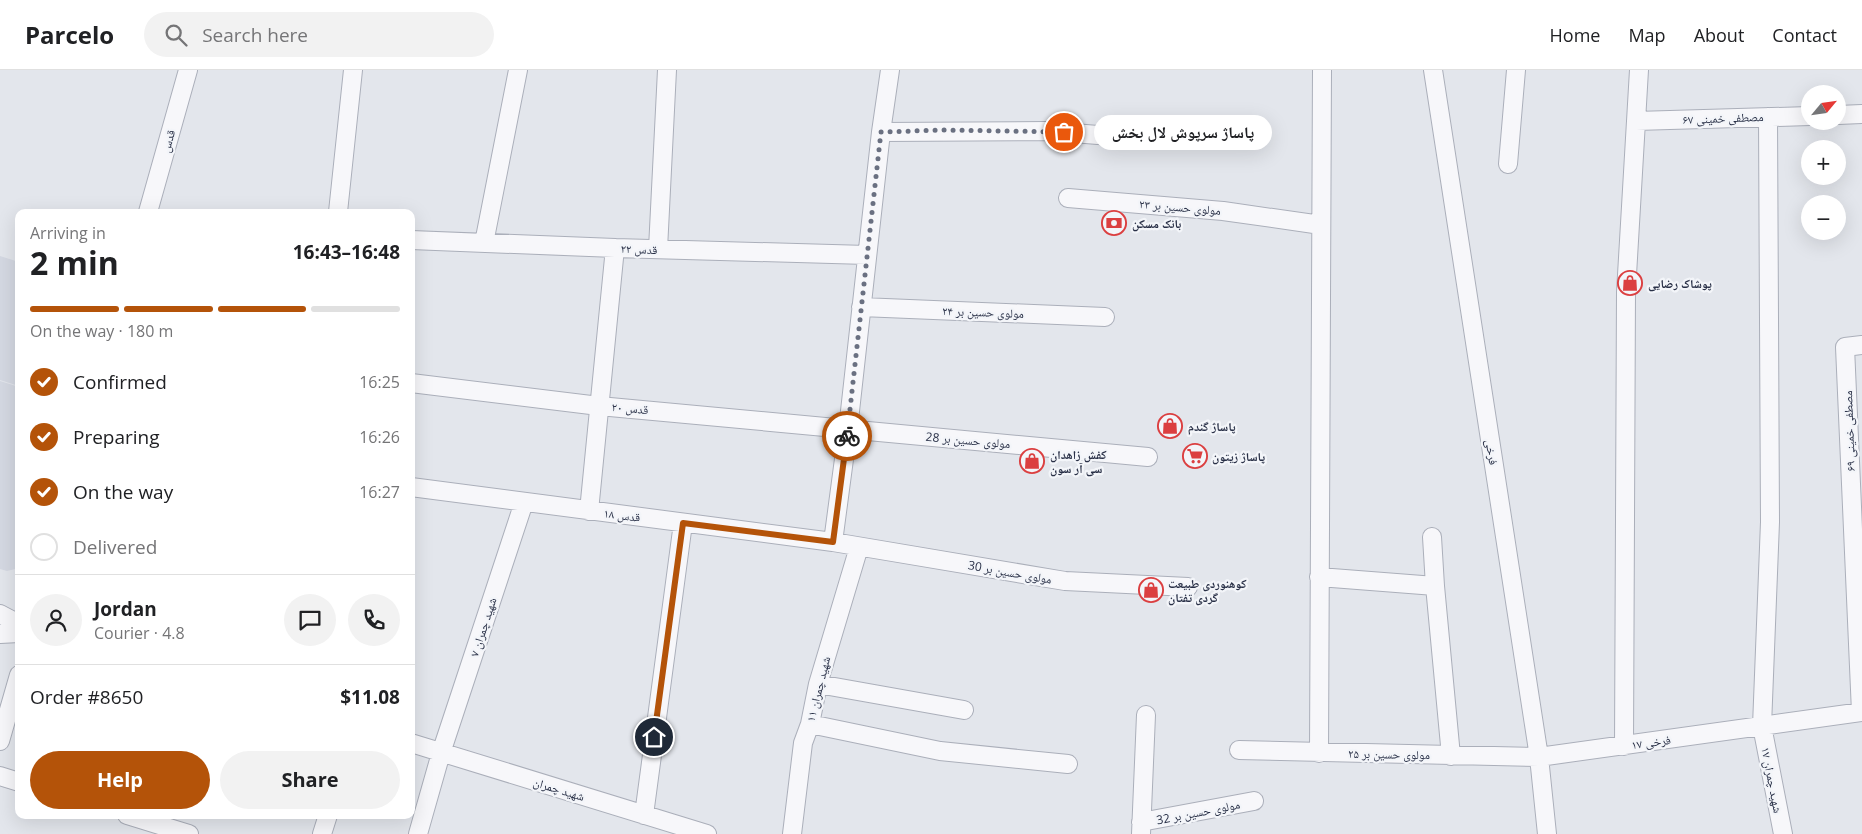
<!DOCTYPE html>
<html lang="en">
<head>
<meta charset="utf-8">
<style>
  body { margin:0; font-family:"Open Sans","Noto Naskh Arabic",sans-serif; background:#f2f2f2; color:#202124; height:100vh; display:flex; flex-direction:column; font-size:19px; white-space:nowrap }
  * { box-sizing:border-box; margin:0 }
  p { font-size:16px; color:#757577 }
  .icon { flex:none; width:28px; height:28px; fill:none; stroke:currentColor; stroke-width:2; stroke-linecap:round; stroke-linejoin:round }
  .map { position:relative; flex:1; overflow:hidden }
  .side { position:absolute; left:15px; top:139px; width:400px; height:610px; display:flex; flex-direction:column; background:#fff; border-radius:10px; box-shadow:0 5px 20px #0002 }
  .side>* { flex:none }
  .needle { width:32px; rotate:61deg }
  .tools { position:absolute; left:1801px; top:15px; display:grid; gap:10px }
  .tools a { display:grid; place-items:center; width:45px; height:45px; border-radius:50%; background:#fff; box-shadow:0 5px 20px #0002; font-size:25px }
  .pin { position:absolute; display:grid; place-items:center; width:42px; height:42px; color:#fff; margin:-21px; border:2px solid #fff; border-radius:50%; box-shadow:0 1px 5px #0007 }
  .courier { position:absolute; display:grid; place-items:center; width:50px; height:50px; margin:-25px; border:4px solid #b45309; border-radius:50%; background:#fff; color:#222; box-shadow:0 1px 6px #0007 }
  .bubble { position:absolute; height:35px; border-radius:18px; background:#fff; box-shadow:0 5px 20px #0002; font-size:16px; font-weight:700; line-height:35px; text-align:center }
  .headline em { font-style:normal; font-weight:700 }
  .headline div { display:flex; flex-direction:column-reverse }
  .headline { display:flex; align-items:center; justify-content:space-between; height:85px; padding:0 15px }
  h1 { font-size:32px; font-weight:700; line-height:38px }
  .bar { display:grid; grid-template-columns:repeat(4,1fr); gap:8px 5px; align-content:center; height:60px; padding:0 15px }
  .bar i { height:6px; border-radius:4px; background:#e0e0e0 }
  .bar .active { background:#b45309 }
  .bar p { grid-column:span 4 }
  .line { display:flex; align-items:center; gap:12px; padding:0 15px; border-top:1px solid #e0e0e0 }
  .line div { flex:1 }
  .round { display:grid; place-items:center; flex:none; width:52px; height:52px; border-radius:26px; background:#f2f2f2 }
  ol { padding:0 15px; list-style:none }
  li { display:flex; align-items:center; gap:15px; height:55px }
  li p { margin-inline-start:auto }
  li .icon { padding:5px; border-radius:50%; background:#b45309; color:#fff; stroke-width:4 }
  li:last-child { color:#757577 }
  li i { width:28px; height:28px; border:2px solid #e0e0e0; border-radius:50% }
  .primary-button { display:flex; gap:10px; margin-top:auto; padding:10px 15px }
  .primary-button a { flex:1; height:58px; border-radius:30px; background:#b45309; color:#fff; font-size:20px; font-weight:700; line-height:58px; text-align:center }
  .primary-button a+a { background:#f2f2f2; color:#202124 }
  header { display:flex; align-items:center; gap:30px; box-sizing:border-box; height:70px; padding:0 25px; background:#fff; border-bottom:1px solid #e0e0e0 }
  header strong { font-size:24px }
  nav { display:flex; gap:28px; margin-inline-start:auto; font-size:18px }
  .search { width:350px; height:45px; background:#f2f2f2; display:flex; align-items:center; gap:12px; box-sizing:border-box; padding:0 18px; border-radius:28px; color:#757577; font-size:19px }
  .map>svg:first-child { display:block }
  .built { fill:#d4d8e2 }
  .lines { fill:none; stroke-linecap:round; stroke-linejoin:round }
  .minor-casing { stroke:#abafba; stroke-width:20 }
  .minor { stroke:#f7f7fa; stroke-width:18 }
  .done { stroke:#6a7081; stroke-width:5; stroke-dasharray:0 9 }
  .route { stroke:#b45309; stroke-width:6 }
  .labels { text-anchor:middle; dominant-baseline:central; stroke-width:4.5; stroke-linejoin:round; paint-order:stroke }
  .street-label { font-size:12px; fill:#293047; stroke:#f3f5f9 }
  .poi-label { font-size:12px; font-weight:bold; fill:#293047; stroke:#f3f5f9; text-anchor:start }
</style>
</head>
<body>
<header>
<strong>Parcelo</strong>
<div class="search"><svg class="icon" aria-label="search" viewBox="0 0 24 24"><circle cx="10" cy="10" r="6"/><path d="M15 15l6 6"/></svg>Search here</div>
<nav><a>Home</a><a>Map</a><a>About</a><a>Contact</a></nav>
</header>
<div class="map">
<svg width="1862" height="764" viewBox="0 0 1862 764">
  <rect width="100%" height="100%" fill="#e3e6ec"/>
  <!-- built -->
  <path class="built" d="M0 186 19 192V316L0 310Z
    M0 311 19 317V498L7 501 0 499Z"/>
  <g class="lines">
    <defs>
      <path id="minor" d="M1433 0 1539 687 1547 764
        M1838 45 1862 44
        M1768 47 1770 452 1762 656 1783 764
        M1636 51 1810 46
        M881 62 1048 61 1148 69
        M1508 94 1516 0
        M1068 128 1223 141 1321 155
        M148 142 188 0
        M338 142 353 0
        M411 170 615 178 867 185
        M484 173 518 0
        M658 179 667 0
        M861 237 1105 247
        M411 313 599 336 1148 387
        M411 417 833 472 1065 511 1188 517
        M589 441 615 178
        M1432 467 1435 516 1451 686
        M833 472 848 359 881 62 890 0
        M1319 507 1435 516
        M0 544 19 554
        M0 564 19 563
        M818 614 964 640
        M1861 642 1845 277 1862 275
        M810 654 940 681 1068 694
        M0 671 19 605
        M411 673 707 764
        M1624 676 1626 222 1639 0
        M1239 680 1539 687 1862 642
        M1319 683 1322 0
        M0 706 19 712
        M127 745 189 764
        M644 745 683 453
        M1141 752 1254 731
        M322 764 328 745
        M418 764 441 683 524 432
        M792 764 803 673 810 654 818 614 859 477
        M1141 764 1146 645"/>
    </defs>
    <!-- minor casing -->
    <use href="#minor" class="minor-casing"/>
    <!-- minor -->
    <use href="#minor" class="minor"/>
  </g>
  <g class="lines">
    <!-- done -->
    <path class="done" d="M847 366 881 62 943 60 1064 62"/>
    <!-- route -->
    <path class="route" d="M654 667 683 453 833 472 847 366"/>
  </g>
  <!-- icons -->
  <defs>
    <symbol id="bank-ring" viewBox="-11 -11 22 22"><circle r="9.5" fill="#f3f5f9" stroke="#db3f40" stroke-width="1.5"/><path d="M-6-4H6V4H-6ZM0-2.3a2.3 2.3 0 1 0 0 4.6a2.3 2.3 0 1 0 0-4.6Z" fill="#db3f40"/></symbol>
    <symbol id="shop-ring" viewBox="-11 -11 22 22"><circle r="9.5" fill="#f3f5f9" stroke="#db3f40" stroke-width="1.5"/><path d="M-5-2.5h2.3a2.7 3.5 0 0 1 5.4 0H5L5.5 6h-11ZM-1.5-2.5h3a1.5 2.3 0 0 0-3 0Z" fill="#db3f40"/></symbol>
    <symbol id="supermarket-ring" viewBox="-11 -11 22 22"><circle r="9.5" fill="#f3f5f9" stroke="#db3f40" stroke-width="1.5"/><path d="M-6-5.5h2.5l.6 2H6L4.5 2H-2.5L-4.4-4H-6ZM-1.5 3.2a1.3 1.3 0 1 0 .1 0ZM3 3.2a1.3 1.3 0 1 0 .1 0Z" fill="#db3f40"/></symbol>
  </defs>
  <g fill-rule="evenodd">
    <use href="#bank-ring" x="1100" y="139" width="28" height="28"/>
    <use href="#shop-ring" x="1616" y="199" width="28" height="28"/>
    <use href="#shop-ring" x="1156" y="342" width="28" height="28"/>
    <use href="#supermarket-ring" x="1181" y="372" width="28" height="28"/>
    <use href="#shop-ring" x="1018" y="377" width="28" height="28"/>
    <use href="#shop-ring" x="1137" y="506" width="28" height="28"/>
  </g>
  <g class="labels">
    <!-- street labels -->
    <g class="street-label">
      <text transform="translate(1723 48) rotate(-2)">مصطفی خمینی ۶۷</text>
      <text transform="translate(168 71) rotate(-74)">قدس</text>
      <text transform="translate(1180 137) rotate(5)">مولوی حسین بر ۲۳</text>
      <text transform="translate(639 179) rotate(2)">قدس ۲۲</text>
      <text transform="translate(983 242) rotate(2)">مولوی حسین بر ۲۴</text>
      <text transform="translate(630 338) rotate(5)">قدس ۲۰</text>
      <text transform="translate(1849 361) rotate(-92)">مصطفی خمینی ۶۹</text>
      <text transform="translate(968 370) rotate(5)">مولوی حسین بر 28</text>
      <text transform="translate(1492 382) rotate(81)">فرخی</text>
      <text transform="translate(622 445) rotate(7)">قدس ۱۸</text>
      <text transform="translate(1010 502) rotate(10)">مولوی حسین بر 30</text>
      <text transform="translate(483 557) rotate(-72)">شهید چمران ۷</text>
      <text transform="translate(818 619) rotate(-76)">شهید چمران ۱۱</text>
      <text transform="translate(1651 672) rotate(-8)">فرخی ۱۷</text>
      <text transform="translate(1389 684) rotate(1)">مولوی حسین بر ۲۵</text>
      <text transform="translate(1772 710) rotate(79)">شهید چمران ۱۷</text>
      <text transform="translate(559 719) rotate(17)">شهید چمران</text>
      <text transform="translate(1198 742) rotate(-11)">مولوی حسین بر 32</text>
    </g>
    <!-- poi labels -->
    <g class="poi-label">
      <text x="1132" y="153">بانک مسکن</text>
      <text x="1648" y="213">پوشاک رضایی</text>
      <text x="1188" y="356">پاساژ گندم</text>
      <text x="1050" y="384">کفش زاهدان<tspan x="1050" dy="14">سی آر سون</tspan></text>
      <text x="1212" y="386">پاساژ زیتون</text>
      <text x="1168" y="513">کوهنوردی طبیعت<tspan x="1168" dy="14">گردی تفتان</tspan></text>
    </g>
  </g>
</svg>
<div class="tools">
<a><svg class="needle" viewBox="-14 -14 28 28"><path d="M0-13l5 13h-10z" fill="#e53935"/><path d="M0 13l5-13h-10z" fill="#757577"/></svg></a>
<a>+</a>
<a>−</a>
</div>
<div class="pin" style="left:1064px;top:62px;background:#ea580c"><svg class="icon" aria-label="bag" viewBox="0 0 24 24"><path d="M5 8h14l-1 12H6zM9 8a3 3 0 0 1 6 0"/></svg></div>
<div class="pin" style="left:654px;top:667px;background:#1f2937"><svg class="icon" aria-label="home" viewBox="0 0 24 24"><path d="M3 11l9-7 9 7M6 9v11h12V9"/></svg></div>
<div class="courier" style="left:847px;top:366px"><svg class="icon" aria-label="bike" viewBox="0 0 24 24"><circle cx="6" cy="16" r="4"/><circle cx="18" cy="16" r="4"/><path d="M6 16l4-8h5l3 8M10 8l3 8H6M13 5h3"/></svg></div>
<div class="bubble" style="left:1094px;top:45px;width:178px">پاساژ سرپوش لال بخش</div>
<section class="side">
<div class="headline"><div><h1>2 min</h1><p>Arriving in</p></div><em>16:43–16:48</em></div>
<div class="bar"><i class="active"></i><i class="active"></i><i class="active"></i><i></i><p>On the way · 180 m</p></div>
<ol>
<li><svg class="icon" aria-label="check" viewBox="0 0 24 24"><path d="M5 12l5 5 9-10"/></svg>Confirmed<p>16:25</p></li>
<li><svg class="icon" aria-label="check" viewBox="0 0 24 24"><path d="M5 12l5 5 9-10"/></svg>Preparing<p>16:26</p></li>
<li><svg class="icon" aria-label="check" viewBox="0 0 24 24"><path d="M5 12l5 5 9-10"/></svg>On the way<p>16:27</p></li>
<li><i></i>Delivered</li>
</ol>
<div class="line" style="height:90px"><a class="round"><svg class="icon" aria-label="person" viewBox="0 0 24 24"><circle cx="12" cy="8" r="4"/><path d="M4 21q1-7 8-7t8 7"/></svg></a><div><b>Jordan</b><p>Courier · 4.8</p></div><a class="round"><svg class="icon" aria-label="chat" viewBox="0 0 24 24"><path d="M4 5h16v11H9l-5 4z"/></svg></a><a class="round"><svg class="icon" aria-label="phone" viewBox="0 0 24 24"><path d="M5 4h4l2 5-3 2q2 4 5 5l2-3 5 2v4C11 20 4 13 5 4z"/></svg></a></div>
<div class="line" style="height:65px"><div>Order #8650</div><b>$11.08</b></div>
<div class="primary-button"><a>Help</a><a>Share</a></div>
</section>
</div>
</body>
</html>
